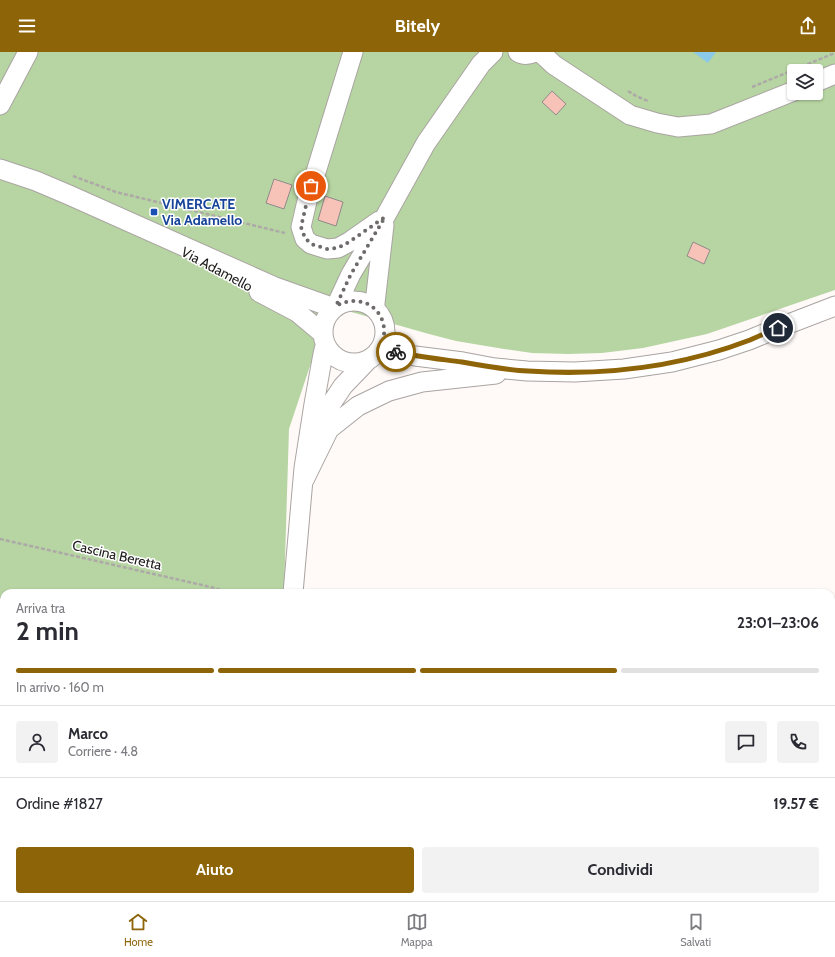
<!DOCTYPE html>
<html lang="it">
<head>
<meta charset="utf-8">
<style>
  body { margin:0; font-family:Cabin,sans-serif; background:#f2f2f3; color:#2b2b33; height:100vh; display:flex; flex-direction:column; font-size:15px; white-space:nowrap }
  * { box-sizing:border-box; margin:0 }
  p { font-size:13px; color:#7c7c81 }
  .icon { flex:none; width:22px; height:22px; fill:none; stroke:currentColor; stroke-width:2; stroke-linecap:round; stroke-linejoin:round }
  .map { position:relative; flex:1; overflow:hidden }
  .sheet { position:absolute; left:0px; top:537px; width:835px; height:312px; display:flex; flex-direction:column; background:#fff; border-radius:12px 12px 0 0; box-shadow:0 1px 3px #0004 }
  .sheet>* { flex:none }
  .fabs { position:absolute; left:787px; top:12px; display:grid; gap:8px }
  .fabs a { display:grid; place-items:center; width:36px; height:36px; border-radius:4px; background:#fff; box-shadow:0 1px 3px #0004; font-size:20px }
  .pin { position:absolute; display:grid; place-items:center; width:34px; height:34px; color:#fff; margin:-17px; border:2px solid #fff; border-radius:50%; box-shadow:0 1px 4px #0007 }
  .courier { position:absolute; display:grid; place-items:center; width:40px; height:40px; margin:-20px; border:3px solid #8e6409; border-radius:50%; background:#fff; color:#222; box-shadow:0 1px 5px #0007 }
  .overview em { font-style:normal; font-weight:700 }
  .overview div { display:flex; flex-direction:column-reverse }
  .overview { display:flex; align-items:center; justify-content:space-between; height:68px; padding:0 16px }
  h1 { font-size:26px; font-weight:700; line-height:30px }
  .bar { display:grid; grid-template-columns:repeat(4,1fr); gap:6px 4px; align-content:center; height:48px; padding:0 16px }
  .bar i { height:5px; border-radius:3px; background:#e1e1e2 }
  .bar .current { background:#8e6409 }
  .bar p { grid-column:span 4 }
  .line { display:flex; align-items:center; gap:10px; padding:0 16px; border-top:1px solid #e1e1e2 }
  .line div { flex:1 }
  .round { display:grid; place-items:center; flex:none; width:42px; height:42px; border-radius:4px; background:#f2f2f3 }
  .button { display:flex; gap:8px; margin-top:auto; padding:8px 16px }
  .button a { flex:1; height:46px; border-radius:4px; background:#8e6409; color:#fff; font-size:16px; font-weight:700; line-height:46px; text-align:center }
  .button a+a { background:#f2f2f3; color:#2b2b33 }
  header { display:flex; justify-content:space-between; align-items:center; height:52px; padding:0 16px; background:#8e6409; color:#fff; font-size:18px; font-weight:700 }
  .dock { display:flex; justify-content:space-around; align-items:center; height:56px; border-top:1px solid #e1e1e2; background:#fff; font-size:11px; color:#7c7c81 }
  .dock a { display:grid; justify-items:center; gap:2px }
  .dock .current { color:#8e6409 }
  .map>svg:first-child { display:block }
  .green { fill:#b7d5a2; fill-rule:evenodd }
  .water { fill:#8acae8 }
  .building { fill:#f7c3b8; stroke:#908a89 }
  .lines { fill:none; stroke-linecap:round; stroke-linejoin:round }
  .minor-casing { stroke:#a9a4a1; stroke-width:21 }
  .path { stroke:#ada9a7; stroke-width:2.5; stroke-dasharray:4 2; stroke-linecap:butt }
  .minor { stroke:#fff; stroke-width:19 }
  .done { stroke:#6d6a69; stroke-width:4; stroke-dasharray:0 7.2 }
  .route { stroke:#8e6409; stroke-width:5 }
  .transit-dot { fill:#1a4fb4; stroke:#fff; stroke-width:1.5 }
  .labels { text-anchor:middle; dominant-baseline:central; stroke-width:3; stroke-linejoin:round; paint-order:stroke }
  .transit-label { font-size:14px; font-weight:bold; fill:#164399; stroke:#fff; text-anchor:start }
  .street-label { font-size:14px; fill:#1f1d1c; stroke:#fff }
</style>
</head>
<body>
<header><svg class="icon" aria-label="menu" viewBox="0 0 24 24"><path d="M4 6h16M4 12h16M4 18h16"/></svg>Bitely<svg class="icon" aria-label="share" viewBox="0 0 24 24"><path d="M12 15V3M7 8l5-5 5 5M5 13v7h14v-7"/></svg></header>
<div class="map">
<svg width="835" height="849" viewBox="0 0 835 849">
  <rect width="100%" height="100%" fill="#fffaf8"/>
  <!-- green -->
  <path class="green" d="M0 0H835V238L707 282 643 296 602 301 568 302 532 301 504 297 456 289 429 282 330 254 289 377 284 541H4V845H277V849H0ZM794 19H816V41H794Z
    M831 766 835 768V849H542L532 845H831Z"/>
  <!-- water -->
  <path class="water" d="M693 0H716L708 11Z"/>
  <!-- building -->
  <path class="building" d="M552 39 566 52 556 63 542 50Z
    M274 127 292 133 284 157 266 151Z
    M325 144 343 150 336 174 318 168Z
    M693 190 710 198 704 212 687 204Z"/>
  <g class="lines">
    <defs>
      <path id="minor" d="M353 0 307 149 301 175 305 187 311 192 327 197 338 196 349 190 379 169
        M518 0C523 3 529 3 535 0
        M540 0 554 13 630 63 657 71 678 75 711 72 794 39
        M816 30 835 22
        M0 53 28 0
        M0 117 36 129 69 143 275 235 334 256
        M259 240 297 260 322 281
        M323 280a31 31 0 1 1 62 0a31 31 0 1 1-62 0Z
        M336 254 351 222 385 165 426 91 481 12 493 0
        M375 257V251L384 173
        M379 298 383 297 415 304 463 310 495 316 527 319 575 320 624 317 672 310 719 298 749 288 778 276 835 254
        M316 381 321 367 343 334 368 308
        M303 430 329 377 358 354 389 339 422 330 496 322
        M293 541 304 416 314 352 323 302 325 294
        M831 799 835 800
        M288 849V845"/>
    </defs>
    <!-- minor casing -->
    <use href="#minor" class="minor-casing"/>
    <!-- path -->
    <path class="path" d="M752 35 835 1
      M628 39 636 44 648 49
      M73 124 116 140 285 181
      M0 487 215 536 229 541"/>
    <!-- minor -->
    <use href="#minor" class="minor"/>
  </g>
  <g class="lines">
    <!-- done -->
    <path class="done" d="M311 134 307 149 301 175 305 186 311 192 327 197 338 196 349 190 385 165 351 222 336 254C368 237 396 267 379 298L383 297 396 300"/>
    <!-- route -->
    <path class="route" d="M396 300C418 305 440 307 462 310 484 314 506 318 528 319 603 324 680 315 750 288 759 284 768 280 778 276"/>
  </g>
  <!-- markers -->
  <rect class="transit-dot" x="150" y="156" width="8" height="8" rx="2"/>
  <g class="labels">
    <!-- transit labels -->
    <g class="transit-label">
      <text x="162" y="152">VIMERCATE<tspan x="162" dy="16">Via Adamello</tspan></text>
    </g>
    <!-- street labels -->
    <g class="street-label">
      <text transform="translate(217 217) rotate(28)">Via Adamello</text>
      <text transform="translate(117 503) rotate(13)">Cascina Beretta</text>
    </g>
  </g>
</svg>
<div class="fabs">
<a><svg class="icon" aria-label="layers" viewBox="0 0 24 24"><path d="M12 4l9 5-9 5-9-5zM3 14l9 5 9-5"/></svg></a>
</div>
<div class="pin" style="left:311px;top:134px;background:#ea580c"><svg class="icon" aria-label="bag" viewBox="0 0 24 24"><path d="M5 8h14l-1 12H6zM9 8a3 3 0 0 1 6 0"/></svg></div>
<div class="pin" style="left:778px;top:276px;background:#1f2937"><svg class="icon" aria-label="home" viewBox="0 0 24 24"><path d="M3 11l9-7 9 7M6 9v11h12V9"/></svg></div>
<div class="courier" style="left:396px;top:300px"><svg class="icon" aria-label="bike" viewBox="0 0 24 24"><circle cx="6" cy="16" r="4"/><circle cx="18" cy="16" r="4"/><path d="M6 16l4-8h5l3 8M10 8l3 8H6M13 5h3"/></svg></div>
<section class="sheet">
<div class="overview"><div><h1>2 min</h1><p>Arriva tra</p></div><em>23:01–23:06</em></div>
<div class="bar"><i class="current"></i><i class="current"></i><i class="current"></i><i></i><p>In arrivo · 160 m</p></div>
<div class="line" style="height:72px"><a class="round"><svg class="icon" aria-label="person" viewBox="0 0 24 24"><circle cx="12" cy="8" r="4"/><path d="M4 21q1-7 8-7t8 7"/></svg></a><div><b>Marco</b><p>Corriere · 4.8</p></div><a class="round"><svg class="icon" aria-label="chat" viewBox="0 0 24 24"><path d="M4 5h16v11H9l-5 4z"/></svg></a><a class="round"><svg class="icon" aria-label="phone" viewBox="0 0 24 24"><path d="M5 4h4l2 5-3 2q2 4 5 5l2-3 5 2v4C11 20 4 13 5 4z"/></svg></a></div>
<div class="line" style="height:52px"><div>Ordine #1827</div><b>19.57 €</b></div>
<div class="button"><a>Aiuto</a><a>Condividi</a></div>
</section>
</div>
<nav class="dock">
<a class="current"><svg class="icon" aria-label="home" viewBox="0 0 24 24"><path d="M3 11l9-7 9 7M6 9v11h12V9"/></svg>Home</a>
<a><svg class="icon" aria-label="map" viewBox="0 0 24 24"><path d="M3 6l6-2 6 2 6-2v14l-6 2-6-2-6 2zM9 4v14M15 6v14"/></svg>Mappa</a>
<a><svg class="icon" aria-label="saved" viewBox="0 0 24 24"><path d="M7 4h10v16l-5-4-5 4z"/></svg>Salvati</a>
</nav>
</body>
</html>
